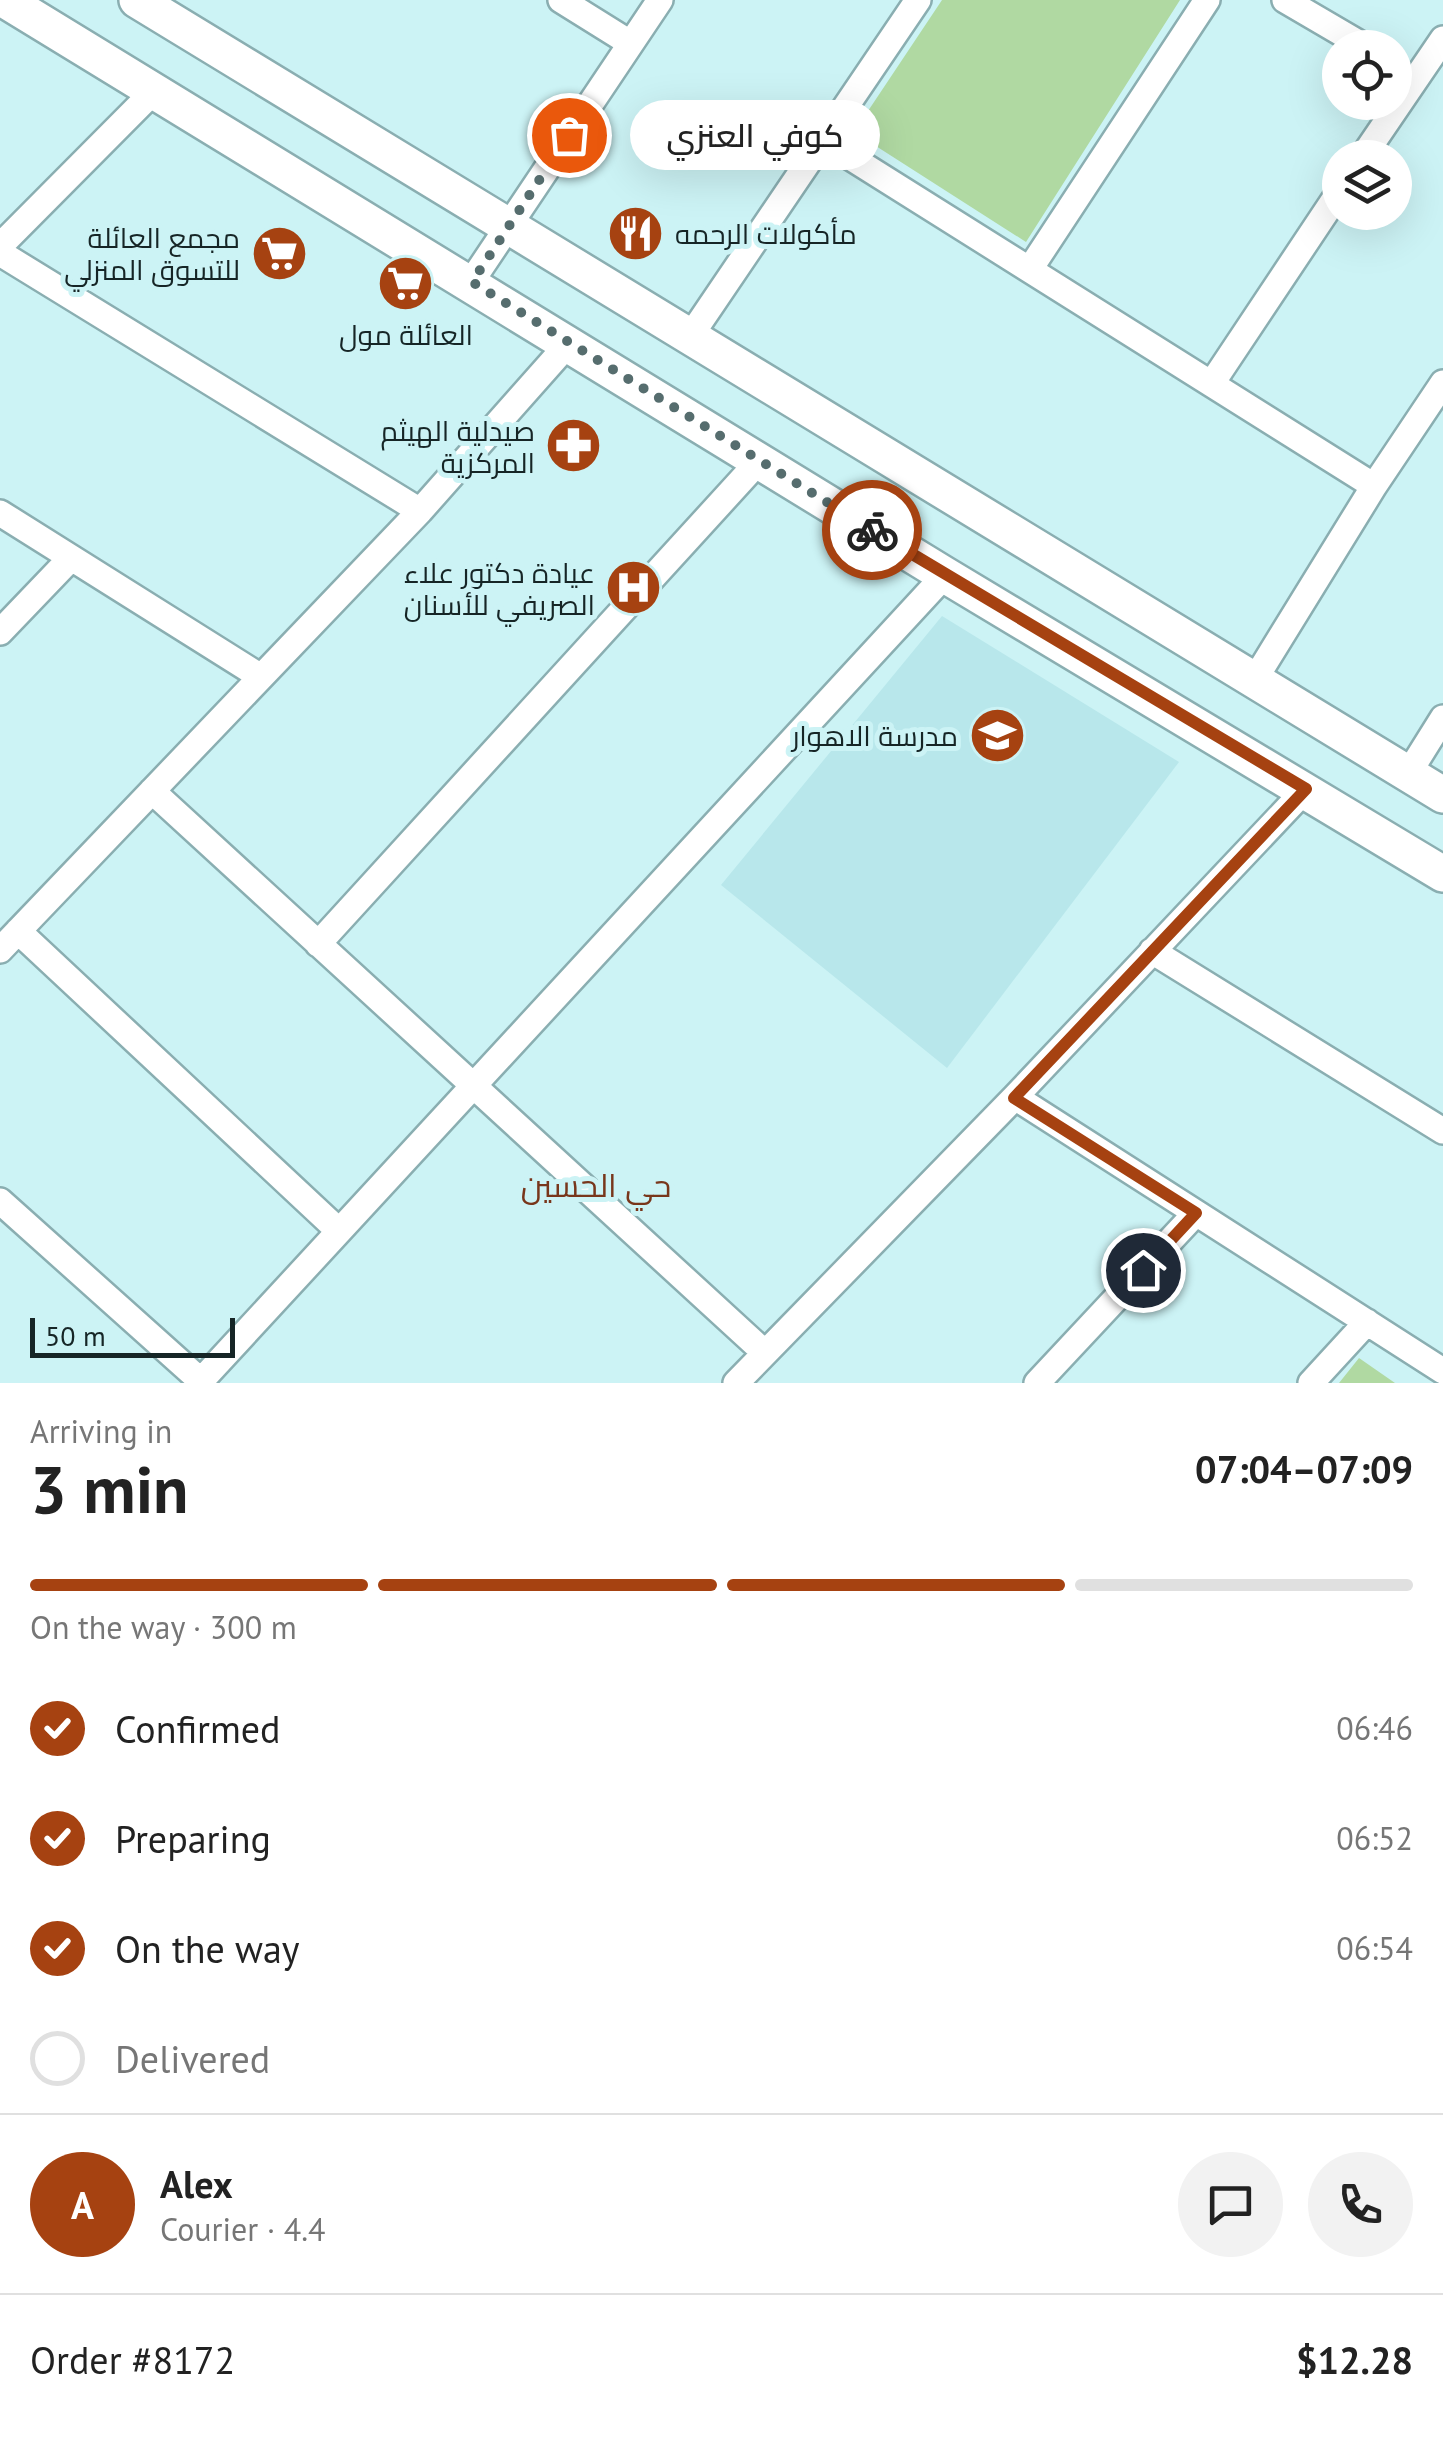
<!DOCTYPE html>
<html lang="en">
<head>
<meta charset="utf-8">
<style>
  body { margin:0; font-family:"PT Sans",Cairo,sans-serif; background:#f2f2f2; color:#222; height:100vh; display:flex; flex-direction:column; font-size:38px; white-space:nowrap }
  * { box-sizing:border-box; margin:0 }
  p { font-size:32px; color:#767676 }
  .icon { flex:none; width:55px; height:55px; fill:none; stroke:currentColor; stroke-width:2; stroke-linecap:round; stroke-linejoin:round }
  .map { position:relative; height:1383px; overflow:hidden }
  .panel { display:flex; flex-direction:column; background:#fff; flex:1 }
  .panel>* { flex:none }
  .controls { position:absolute; left:1322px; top:30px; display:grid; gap:20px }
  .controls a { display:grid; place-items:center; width:90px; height:90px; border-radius:50%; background:#fff; box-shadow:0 10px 40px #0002; font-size:50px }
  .scale { position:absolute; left:30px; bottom:25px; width:205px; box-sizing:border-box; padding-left:10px; border:5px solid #162526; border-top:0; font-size:28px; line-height:35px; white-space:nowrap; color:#162526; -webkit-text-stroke:8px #ccf3f5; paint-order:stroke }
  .pin { position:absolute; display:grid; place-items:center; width:85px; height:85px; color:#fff; margin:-42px; border:5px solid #fff; border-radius:50%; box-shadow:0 2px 10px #0007 }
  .courier { position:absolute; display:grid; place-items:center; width:100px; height:100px; margin:-50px; border:8px solid #a64211; border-radius:50%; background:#fff; color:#222; box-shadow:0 2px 12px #0007 }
  .bubble { position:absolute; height:70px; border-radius:35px; background:#fff; box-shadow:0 10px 40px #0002; font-size:32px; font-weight:600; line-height:70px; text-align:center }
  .headline em { font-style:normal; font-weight:600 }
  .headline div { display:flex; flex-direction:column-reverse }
  .headline { display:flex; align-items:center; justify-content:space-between; height:170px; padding:0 30px }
  h1 { font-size:65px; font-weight:600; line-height:75px }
  .bar { display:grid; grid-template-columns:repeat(4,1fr); gap:15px 10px; align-content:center; height:120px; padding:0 30px }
  .bar i { height:12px; border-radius:8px; background:#e0e0e0 }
  .bar .active { background:#a64211 }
  .bar p { grid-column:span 4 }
  .line { display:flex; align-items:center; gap:25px; padding:0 30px; border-top:2px solid #e0e0e0 }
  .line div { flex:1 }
  .round { display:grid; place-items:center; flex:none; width:105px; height:105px; border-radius:52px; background:#f2f2f2 }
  ol { padding:0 30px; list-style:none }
  li { display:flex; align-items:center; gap:30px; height:110px }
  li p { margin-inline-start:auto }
  li .icon { padding:10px; border-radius:50%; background:#a64211; color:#fff; stroke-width:4 }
  li:last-child { color:#767676 }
  li i { width:55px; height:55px; border:5px solid #e0e0e0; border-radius:50% }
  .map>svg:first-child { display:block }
  .built { fill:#b8e7eb }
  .green { fill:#b0d9a2 }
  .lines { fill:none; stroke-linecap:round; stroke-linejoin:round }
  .street-casing { stroke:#8aaeb1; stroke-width:30 }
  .secondary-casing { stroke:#8aaeb1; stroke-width:40 }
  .street { stroke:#fff; stroke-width:25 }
  .secondary { stroke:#fff; stroke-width:35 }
  .done { stroke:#566d6e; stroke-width:10; stroke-dasharray:0 18 }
  .route { stroke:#a64211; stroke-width:12 }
  .labels { text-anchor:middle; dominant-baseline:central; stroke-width:10; stroke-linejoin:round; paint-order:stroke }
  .poi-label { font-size:28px; fill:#162526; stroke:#ccf3f5; text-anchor:end }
  .quarter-label { font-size:32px; fill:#78361b; stroke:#ccf3f5 }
</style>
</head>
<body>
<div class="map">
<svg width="1443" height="1383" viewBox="0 0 1443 1383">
  <rect width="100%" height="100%" fill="#ccf3f5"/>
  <!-- built -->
  <path class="built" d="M942 616 1179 762 947 1068 721 885Z"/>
  <!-- green -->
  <path class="green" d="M942 0H1180L1026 242 854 132Z
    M1359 1358 1395 1383H1339Z"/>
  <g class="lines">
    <defs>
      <path id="street" d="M561 0 630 43
        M1285 0 1367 48
        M823 140 1374 486
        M1362 158 1443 39
        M0 246 154 91
        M0 253 420 511
        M1030 269 1207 0
        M471 282 660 0
        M689 338 918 0
        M1212 383 1340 191
        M0 513 261 677
        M0 632 70 559
        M1255 679 1374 486 1443 383
        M1408 774 1443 718
        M152 791 764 1352
        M18 931 339 1231
        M318 944 759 461
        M0 950 420 511 568 344
        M1152 951 1443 1131
        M1015 1097 1443 1371
        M0 1201 201 1381
        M199 1383 945 575
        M736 1383 1015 1097 1306 789
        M1037 1383 1196 1213
        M1311 1383 1367 1322"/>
      <path id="secondary" d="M5 0 945 575 1443 874
        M137 0 1443 795"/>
    </defs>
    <!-- street casing -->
    <use href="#street" class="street-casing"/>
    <!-- secondary casing -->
    <use href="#secondary" class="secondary-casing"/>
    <!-- street -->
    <use href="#street" class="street"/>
    <!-- secondary -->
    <use href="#secondary" class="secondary"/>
  </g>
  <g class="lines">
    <!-- done -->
    <path class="done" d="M569 135 472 282 872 530"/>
    <!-- route -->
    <path class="route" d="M872 530 1306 789 1014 1098 1196 1213 1143 1270"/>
  </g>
  <!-- icons -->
  <defs>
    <symbol id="restaurant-disc" viewBox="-11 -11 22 22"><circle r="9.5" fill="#a64211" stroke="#ccf3f5"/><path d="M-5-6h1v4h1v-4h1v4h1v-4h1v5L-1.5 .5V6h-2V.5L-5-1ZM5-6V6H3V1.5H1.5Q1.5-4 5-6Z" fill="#fff"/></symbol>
    <symbol id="supermarket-disc" viewBox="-11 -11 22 22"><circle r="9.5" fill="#a64211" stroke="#ccf3f5"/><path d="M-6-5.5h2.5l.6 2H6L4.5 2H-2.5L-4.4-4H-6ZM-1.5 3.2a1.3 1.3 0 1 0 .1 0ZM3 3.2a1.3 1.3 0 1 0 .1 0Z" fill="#fff"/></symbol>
    <symbol id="pharmacy-disc" viewBox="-11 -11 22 22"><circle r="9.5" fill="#a64211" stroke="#ccf3f5"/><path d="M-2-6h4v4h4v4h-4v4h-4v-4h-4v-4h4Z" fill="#fff"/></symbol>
    <symbol id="hospital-disc" viewBox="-11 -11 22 22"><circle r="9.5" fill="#a64211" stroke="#ccf3f5"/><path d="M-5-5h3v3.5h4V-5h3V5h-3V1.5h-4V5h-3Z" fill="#fff"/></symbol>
    <symbol id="school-disc" viewBox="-11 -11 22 22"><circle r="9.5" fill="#a64211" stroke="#ccf3f5"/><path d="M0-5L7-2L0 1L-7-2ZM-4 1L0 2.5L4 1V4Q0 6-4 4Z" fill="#fff"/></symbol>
  </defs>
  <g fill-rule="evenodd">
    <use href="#restaurant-disc" x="604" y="202" width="63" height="63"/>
    <use href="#supermarket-disc" x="248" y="222" width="63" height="63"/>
    <use href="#supermarket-disc" x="374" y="252" width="63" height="63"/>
    <use href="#pharmacy-disc" x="542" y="414" width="63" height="63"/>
    <use href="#hospital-disc" x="602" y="556" width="63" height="63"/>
    <use href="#school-disc" x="966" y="704" width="63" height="63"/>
  </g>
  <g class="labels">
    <!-- poi labels -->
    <g class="poi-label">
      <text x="675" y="233" text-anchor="start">مأكولات الرحمه</text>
      <text x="240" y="237">مجمع العائلة<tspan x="240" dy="32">للتسوق المنزلي</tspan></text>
      <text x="406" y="334" text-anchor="middle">العائلة مول</text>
      <text x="535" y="430">صيدلية الهيثم<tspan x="535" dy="32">المركزية</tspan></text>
      <text x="595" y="572">عيادة دكتور علاء<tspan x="595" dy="32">الصريفي للأسنان</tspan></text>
      <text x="958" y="735">مدرسة الاهوار</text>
    </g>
    <!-- quarter labels -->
    <g class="quarter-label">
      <text x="596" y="1185">حي الحسين</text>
    </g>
  </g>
</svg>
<div class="controls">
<a><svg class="icon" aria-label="locate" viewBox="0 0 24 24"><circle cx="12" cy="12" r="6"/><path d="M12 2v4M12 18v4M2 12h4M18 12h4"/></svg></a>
<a><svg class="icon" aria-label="layers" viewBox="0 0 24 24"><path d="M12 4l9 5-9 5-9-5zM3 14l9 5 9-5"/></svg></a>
</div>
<div class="scale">50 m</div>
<div class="pin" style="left:569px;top:135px;background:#ea580c"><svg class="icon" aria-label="bag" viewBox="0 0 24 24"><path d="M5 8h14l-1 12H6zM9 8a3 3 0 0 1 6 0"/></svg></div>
<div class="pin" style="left:1143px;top:1270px;background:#1f2937"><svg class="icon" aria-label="home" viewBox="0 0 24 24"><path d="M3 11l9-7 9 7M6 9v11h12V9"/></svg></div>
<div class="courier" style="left:872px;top:530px"><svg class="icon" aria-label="bike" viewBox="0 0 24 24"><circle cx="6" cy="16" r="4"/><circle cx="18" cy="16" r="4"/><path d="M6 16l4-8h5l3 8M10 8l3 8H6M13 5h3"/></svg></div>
<div class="bubble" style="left:630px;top:100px;width:250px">كوفي العنزي</div>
</div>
<section class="panel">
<div class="headline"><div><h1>3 min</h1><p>Arriving in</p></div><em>07:04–07:09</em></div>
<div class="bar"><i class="active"></i><i class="active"></i><i class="active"></i><i></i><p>On the way · 300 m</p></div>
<ol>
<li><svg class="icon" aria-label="check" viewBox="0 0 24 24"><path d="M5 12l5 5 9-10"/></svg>Confirmed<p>06:46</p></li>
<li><svg class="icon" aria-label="check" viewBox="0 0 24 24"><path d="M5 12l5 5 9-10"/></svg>Preparing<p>06:52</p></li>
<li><svg class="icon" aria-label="check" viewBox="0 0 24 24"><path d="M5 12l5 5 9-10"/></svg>On the way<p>06:54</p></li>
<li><i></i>Delivered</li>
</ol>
<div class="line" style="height:180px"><b class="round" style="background:#a64211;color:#fff">A</b><div><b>Alex</b><p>Courier · 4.4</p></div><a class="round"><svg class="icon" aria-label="chat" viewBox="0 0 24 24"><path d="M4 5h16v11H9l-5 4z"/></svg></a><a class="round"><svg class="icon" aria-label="phone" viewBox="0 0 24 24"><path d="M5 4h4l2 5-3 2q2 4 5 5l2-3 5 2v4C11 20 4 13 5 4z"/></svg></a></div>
<div class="line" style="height:130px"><div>Order #8172</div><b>$12.28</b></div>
</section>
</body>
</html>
